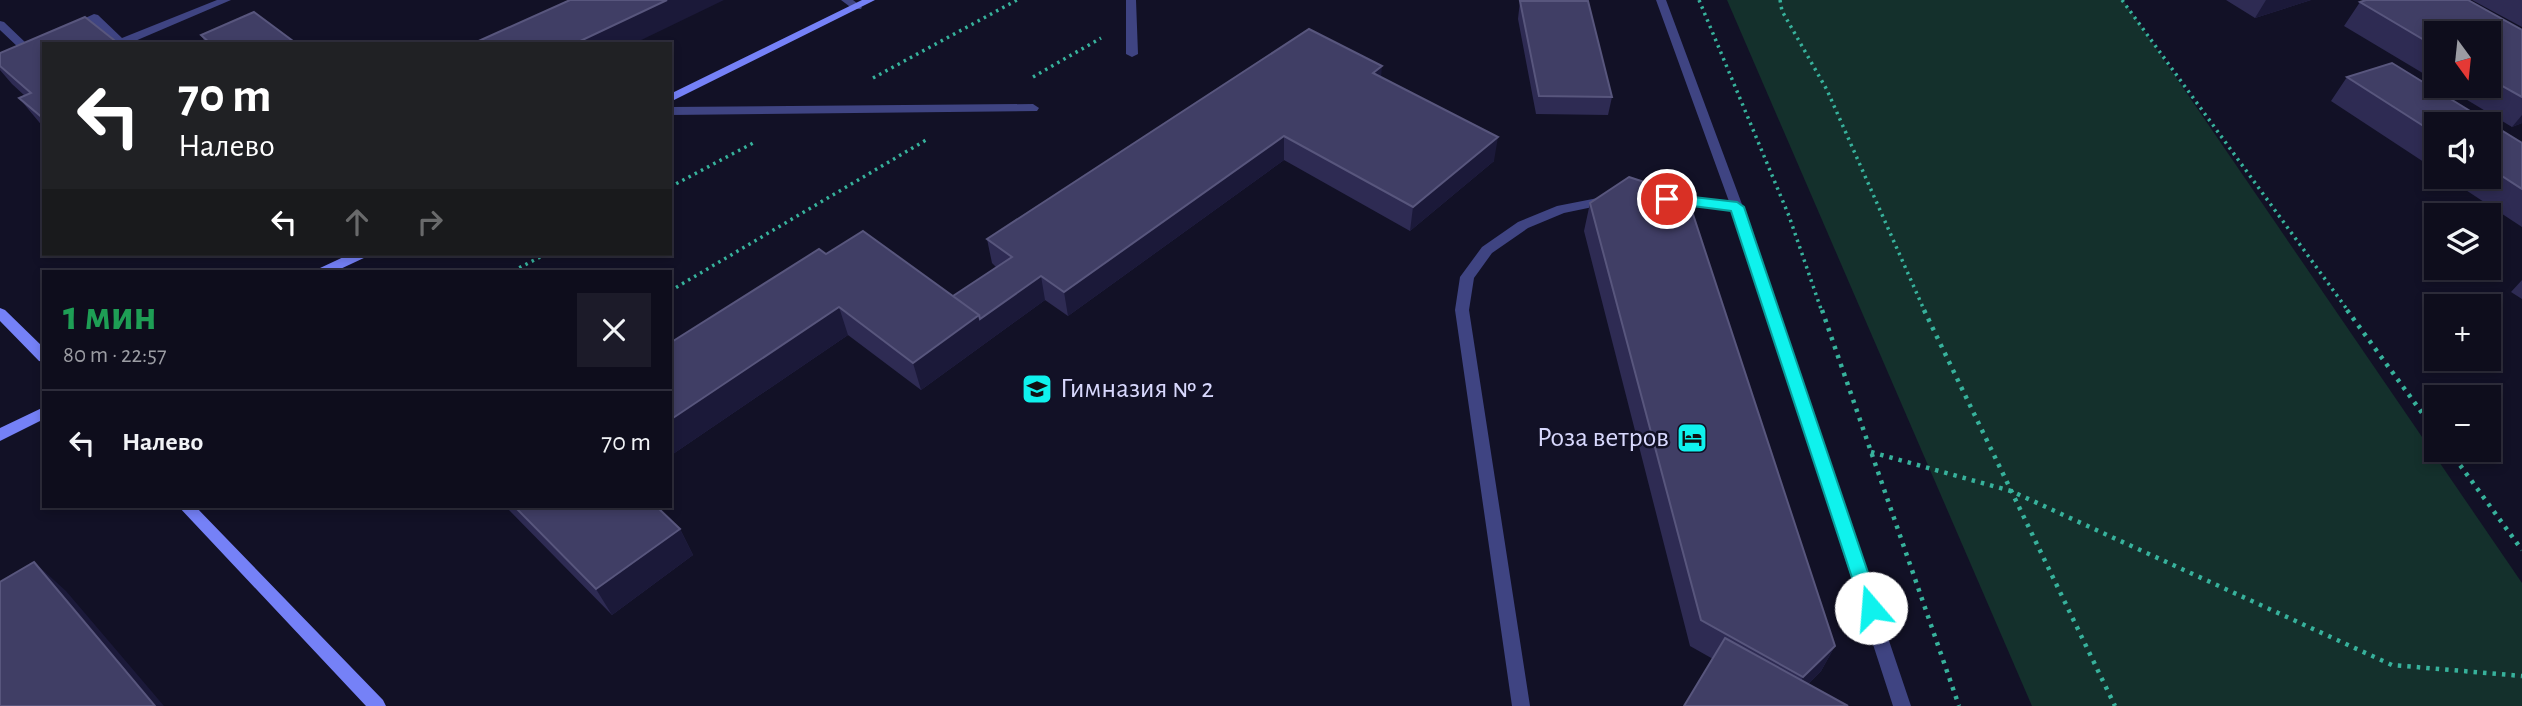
<!DOCTYPE html>
<html lang="ru">
<head>
<meta charset="utf-8">
<style>
	body { margin:0; font-family:"Alegreya Sans",sans-serif; background:#1c1b29; color:#f1f3f6; height:100vh; display:flex; flex-direction:column; font-size:26px; white-space:nowrap }
	* { box-sizing:border-box; margin:0 }
	p { font-size:23px; color:#9b9ca3 }
	.icon { flex:none; width:38px; height:38px; fill:none; stroke:currentColor; stroke-width:2; stroke-linecap:round; stroke-linejoin:round }
	.map { position:relative; flex:1; overflow:hidden }
	.panel { position:absolute; left:42px; top:270px; width:630px; height:238px; display:flex; flex-direction:column; background:#0e0d1c; border-radius:0px; box-shadow:0 4px 10px #0003,0 0 0 2px #2e2d3b }
	.panel>* { flex:none }
	.top-card { position:absolute; left:42px; top:42px; width:630px; height:214px; border-radius:0px; box-shadow:0 4px 10px #0003,0 0 0 2px #2e2d3b; background:#202124; color:#fff; overflow:hidden }
	.needle { width:46px; rotate:165deg }
	.fabs { position:absolute; left:2424px; top:21px; display:grid; gap:14px }
	.fabs a { display:grid; place-items:center; width:77px; height:77px; border-radius:0px; background:#0e0d1c; box-shadow:0 4px 10px #0003,0 0 0 2px #2e2d3b; font-size:35px }
	.pin { position:absolute; display:grid; place-items:center; width:60px; height:60px; color:#fff; margin:-30px; border:4px solid #fff; border-radius:50%; box-shadow:0 2px 7px #0007 }
	.me { position:absolute; width:77px; margin:-38px; rotate:342deg; stroke-linejoin:round; filter:drop-shadow(0 0 5px #0008) }
	.turn { display:flex; align-items:center; gap:24px; height:147px; padding:0 21px; font-size:32px }
	.turn .icon { width:91px; height:91px; stroke-width:2.5 }
	.turn b { display:block; font-size:49px; line-height:60px }
	.lanes { display:flex; align-items:center; height:66px; padding:0 21px; background:#0003; justify-content:center; gap:35px; direction:ltr }
	.lanes .off { opacity:.35 }
	.round { display:grid; place-items:center; flex:none; width:74px; height:74px; border-radius:0px; background:#1c1b29 }
	.headline { display:flex; align-items:center; justify-content:space-between; height:119px; padding:0 21px }
	h1 { font-size:42px; font-weight:700; line-height:52px; color:#1e9e55 }
	ul { padding:0; list-style:none }
	li { display:flex; align-items:center; gap:21px; height:105px; padding:0 21px; border-top:2px solid #2e2d3b }
	li div { flex:1 }
	li b { display:block; font-size:26px }
	li em { font-style:normal }
	.map>svg:first-child { display:block }
</style>
</head>
<body>
<div class="map">
<svg width="2522" height="706" viewBox="0 0 2522 706">
	<rect width="100%" height="100%" fill="#121126"/>
	<path fill="#14302c" d="M1727 0H2123L2522 583V706H2032Z"/>
	<g fill="none" stroke-linecap="round" stroke-linejoin="round">
		<path stroke="#37b29c" stroke-width="3.5" stroke-dasharray="2.5 4.5" stroke-linecap="butt" d="M1699 0 1789 216 1822 312
			M1780 0 1782 11 1827 90 1925 312
			M2122 0 2349 312
			M1033 77 1101 38
			M873 78 1017 0
			M670 187 755 142
			M513 271 546 254
			M670 291 926 140"/>
		<path stroke="#37b29c" stroke-width="4.5" stroke-dasharray="3.5 6" stroke-linecap="butt" d="M1822 310 1959 706
			M1924 310 2115 706
			M2347 310 2436 432
			M2449 450 2522 550
			M1871 452 2011 491 2392 665 2522 676"/>
		<path fill="#3f4482" fill-rule="evenodd" d="M217 0H231L128 44H114L92 22 73 29 68 26 94 14 98 15 122 38Z
			M841 0H853L862 7 861 9H853Z
			M1126 0H1136L1138 54 1132 57 1126 54Z
			M0 21 4 22 27 44V48H19L0 30Z
			M1033 104 1039 108 1037 111 670 115V107Z
			M1671 195 1737 203 1743 207 1737 211 1667 202 1665 199Z
			M1608 196 1614 200 1612 203 1564 213 1528 228 1492 253 1474 278 1469 310 1530 706H1512L1455 310 1460 277 1482 247 1518 222 1557 206Z"/>
		<path fill="#3f4482" fill-rule="evenodd" d="M1656 0H1666L1743 207 1911 706H1893L1731 207Z"/>
		<path fill="#7581f7" fill-rule="evenodd" d="M862 0H875L670 102V94Z
			M350 254H368L366 257 336 271H318L320 268Z
			M0 308 5 310 44 348V362L39 361 0 321Z
			M44 407V419L0 441V428Z
			M178 506H195L383 700 386 706H366Z"/>
	</g>
	<path fill="#2e2b53" d="M2226 0H2311L2255 18Z
		M2472 0H2522V27Z
		M1520 1 1612 97 1608 115 1536 114 1518 19Z
		M2360 2 2522 30V123L2512 127 2444 86H2488V33H2436V81L2344 26Z
		M201 35 297 44H206Z
		M44 44V128L19 98 25 96 12 84 0 70V53Z
		M2392 63 2522 143V227L2446 177H2488V124H2436V170L2331 101 2347 77Z
		M1381 77 1494 161 1410 231 1284 160 1068 316 1045 300 921 390 848 335 670 456 826 254 953 296 996 267 992 263 987 239Z
		M1590 203 1835 646 1821 671 1808 684 1713 659 1690 646 1584 231Z
		M2522 280V299L2511 292Z
		M505 506H656L680 529 693 555 612 615Z"/>
	<path fill="#1b1939" d="M667 0H724L633 44H574Z
		M2266 0H2311L2255 18Z
		M1382 66 1380 90 1373 73Z
		M2522 115V123L2512 127Z
		M1284 136V160L1068 316 1064 292Z
		M1498 137 1494 161 1410 231 1413 207Z
		M1041 276 1045 300 921 390 913 363 979 315Z
		M839 307 848 335 670 456V420Z
		M680 529 693 555 612 615 596 589Z
		M34 562 66 591 164 706H155Z
		M1835 646 1821 671 1790 702 1803 677Z"/>
	<path fill="#403e65" stroke="#58567d" stroke-width="2" d="M570 0H667L574 44H472Z
		M2366 0H2468L2522 30V97L2488 78V33H2436V47L2360 2Z
		M1520 1H1588L1612 97 1539 96Z
		M254 12 297 44H211L201 35Z
		M85 17 119 44H44V119L19 98 31 93 0 66V53Z
		M1309 29 1382 66 1373 73 1498 137 1413 207 1284 136 1064 292 1041 276 980 319 979 315 953 296 1012 257 987 239Z
		M2392 63 2522 143V189L2488 167V124H2436V134L2347 77Z
		M1629 177 1687 196 1835 646 1803 677 1701 620 1590 203Z
		M863 231 979 315 913 363 839 307 670 420V343L819 249 826 254Z
		M514 506H656L680 529 596 589Z
		M34 562 155 706H0V582Z
		M1725 638 1848 706H1684Z"/>
	<path fill="#0ff2ed" stroke="#0a9d9a" stroke-width="2" d="M1667 194 1737 202 1744 207 1880 608 1878 614 1871 616 1865 614 1862 608 1731 211 1662 202V196Z"/>
	<defs>
		<g id="school-square" transform="scale(1.575)"><rect x="-9" y="-9" width="18" height="18" rx="4" fill="#0ff2ed" stroke="#121126"/><path d="M0-5L7-2L0 1L-7-2ZM-4 1L0 2.5L4 1V4Q0 6-4 4Z" fill="#111"/></g>
		<g id="hotel-square" transform="scale(1.575)"><rect x="-9" y="-9" width="18" height="18" rx="4" fill="#0ff2ed" stroke="#121126"/><path d="M-6-4.5h1.5V1H6V5H4.5V3h-9V5H-6ZM-4 0a1.8 1.8 0 1 1 3.6 0ZM.5 0V-2.5h3Q6-2.5 6 0Z" fill="#111"/></g>
	</defs>
	<g fill-rule="evenodd">
		<use href="#school-square" x="1037" y="389"/>
		<use href="#hotel-square" x="1692" y="438"/>
	</g>
	<g text-anchor="middle" dominant-baseline="central" stroke-width="5" stroke-linejoin="round" paint-order="stroke">
		<g font-size="28" fill="#d8d8fd" stroke="#121126" text-anchor="start">
			<text x="1060" y="389">Гимназия № 2</text>
			<text x="1669" y="438" text-anchor="end">Роза ветров</text>
		</g>
	</g>
</svg>
<div class="fabs">
<a><svg class="needle" viewBox="-14 -14 28 28"><path d="M0-13l5 13h-10z" fill="#e53935"/><path d="M0 13l5-13h-10z" fill="#9b9ca3"/></svg></a>
<a><svg class="icon" aria-label="sound" viewBox="0 0 24 24"><path d="M4 9h4l5-4v14l-5-4H4zM17 9q2 3 0 6"/></svg></a>
<a><svg class="icon" aria-label="layers" viewBox="0 0 24 24"><path d="M12 4l9 5-9 5-9-5zM3 14l9 5 9-5"/></svg></a>
<a>+</a>
<a>−</a>
</div>
<div class="pin" style="left:1667px;top:199px;background:#d93025"><svg class="icon" aria-label="arrive" viewBox="0 0 24 24"><path d="M6 21V4h12l-3 4 3 4H6"/></svg></div>
<svg class="me" style="left:1871px;top:608px" viewBox="-20 -20 40 40"><circle r="19" fill="#fff"/><path d="M0-13L10 11 0 6-10 11z" fill="#0ff2ed"/></svg>
<div class="top-card">
<div class="turn"><svg class="icon" aria-label="left" viewBox="0 0 24 24"><path d="M17 20v-9H6M10 6l-5 5 5 5"/></svg><div><b>70 m</b>Налево</div></div>
<div class="lanes"><svg class="icon" aria-label="left" viewBox="0 0 24 24"><path d="M17 20v-9H6M10 6l-5 5 5 5"/></svg><svg class="icon off" aria-label="ahead" viewBox="0 0 24 24"><path d="M12 20V5M6 11l6-6 6 6"/></svg><svg class="icon off" aria-label="right" viewBox="0 0 24 24"><path d="M7 20v-9h11M14 6l5 5-5 5"/></svg></div>
</div>
<section class="panel">
<div class="headline"><div><h1>1 мин</h1><p>80 m · 22:57</p></div><a class="round"><svg class="icon" aria-label="close" viewBox="0 0 24 24"><path d="M6 6l12 12M18 6L6 18"/></svg></a></div>
<ul>
<li><svg class="icon" aria-label="left" viewBox="0 0 24 24"><path d="M17 20v-9H6M10 6l-5 5 5 5"/></svg><div><b>Налево</b></div><em>70 m</em></li>
</ul>
</section>
</div>
</body>
</html>
